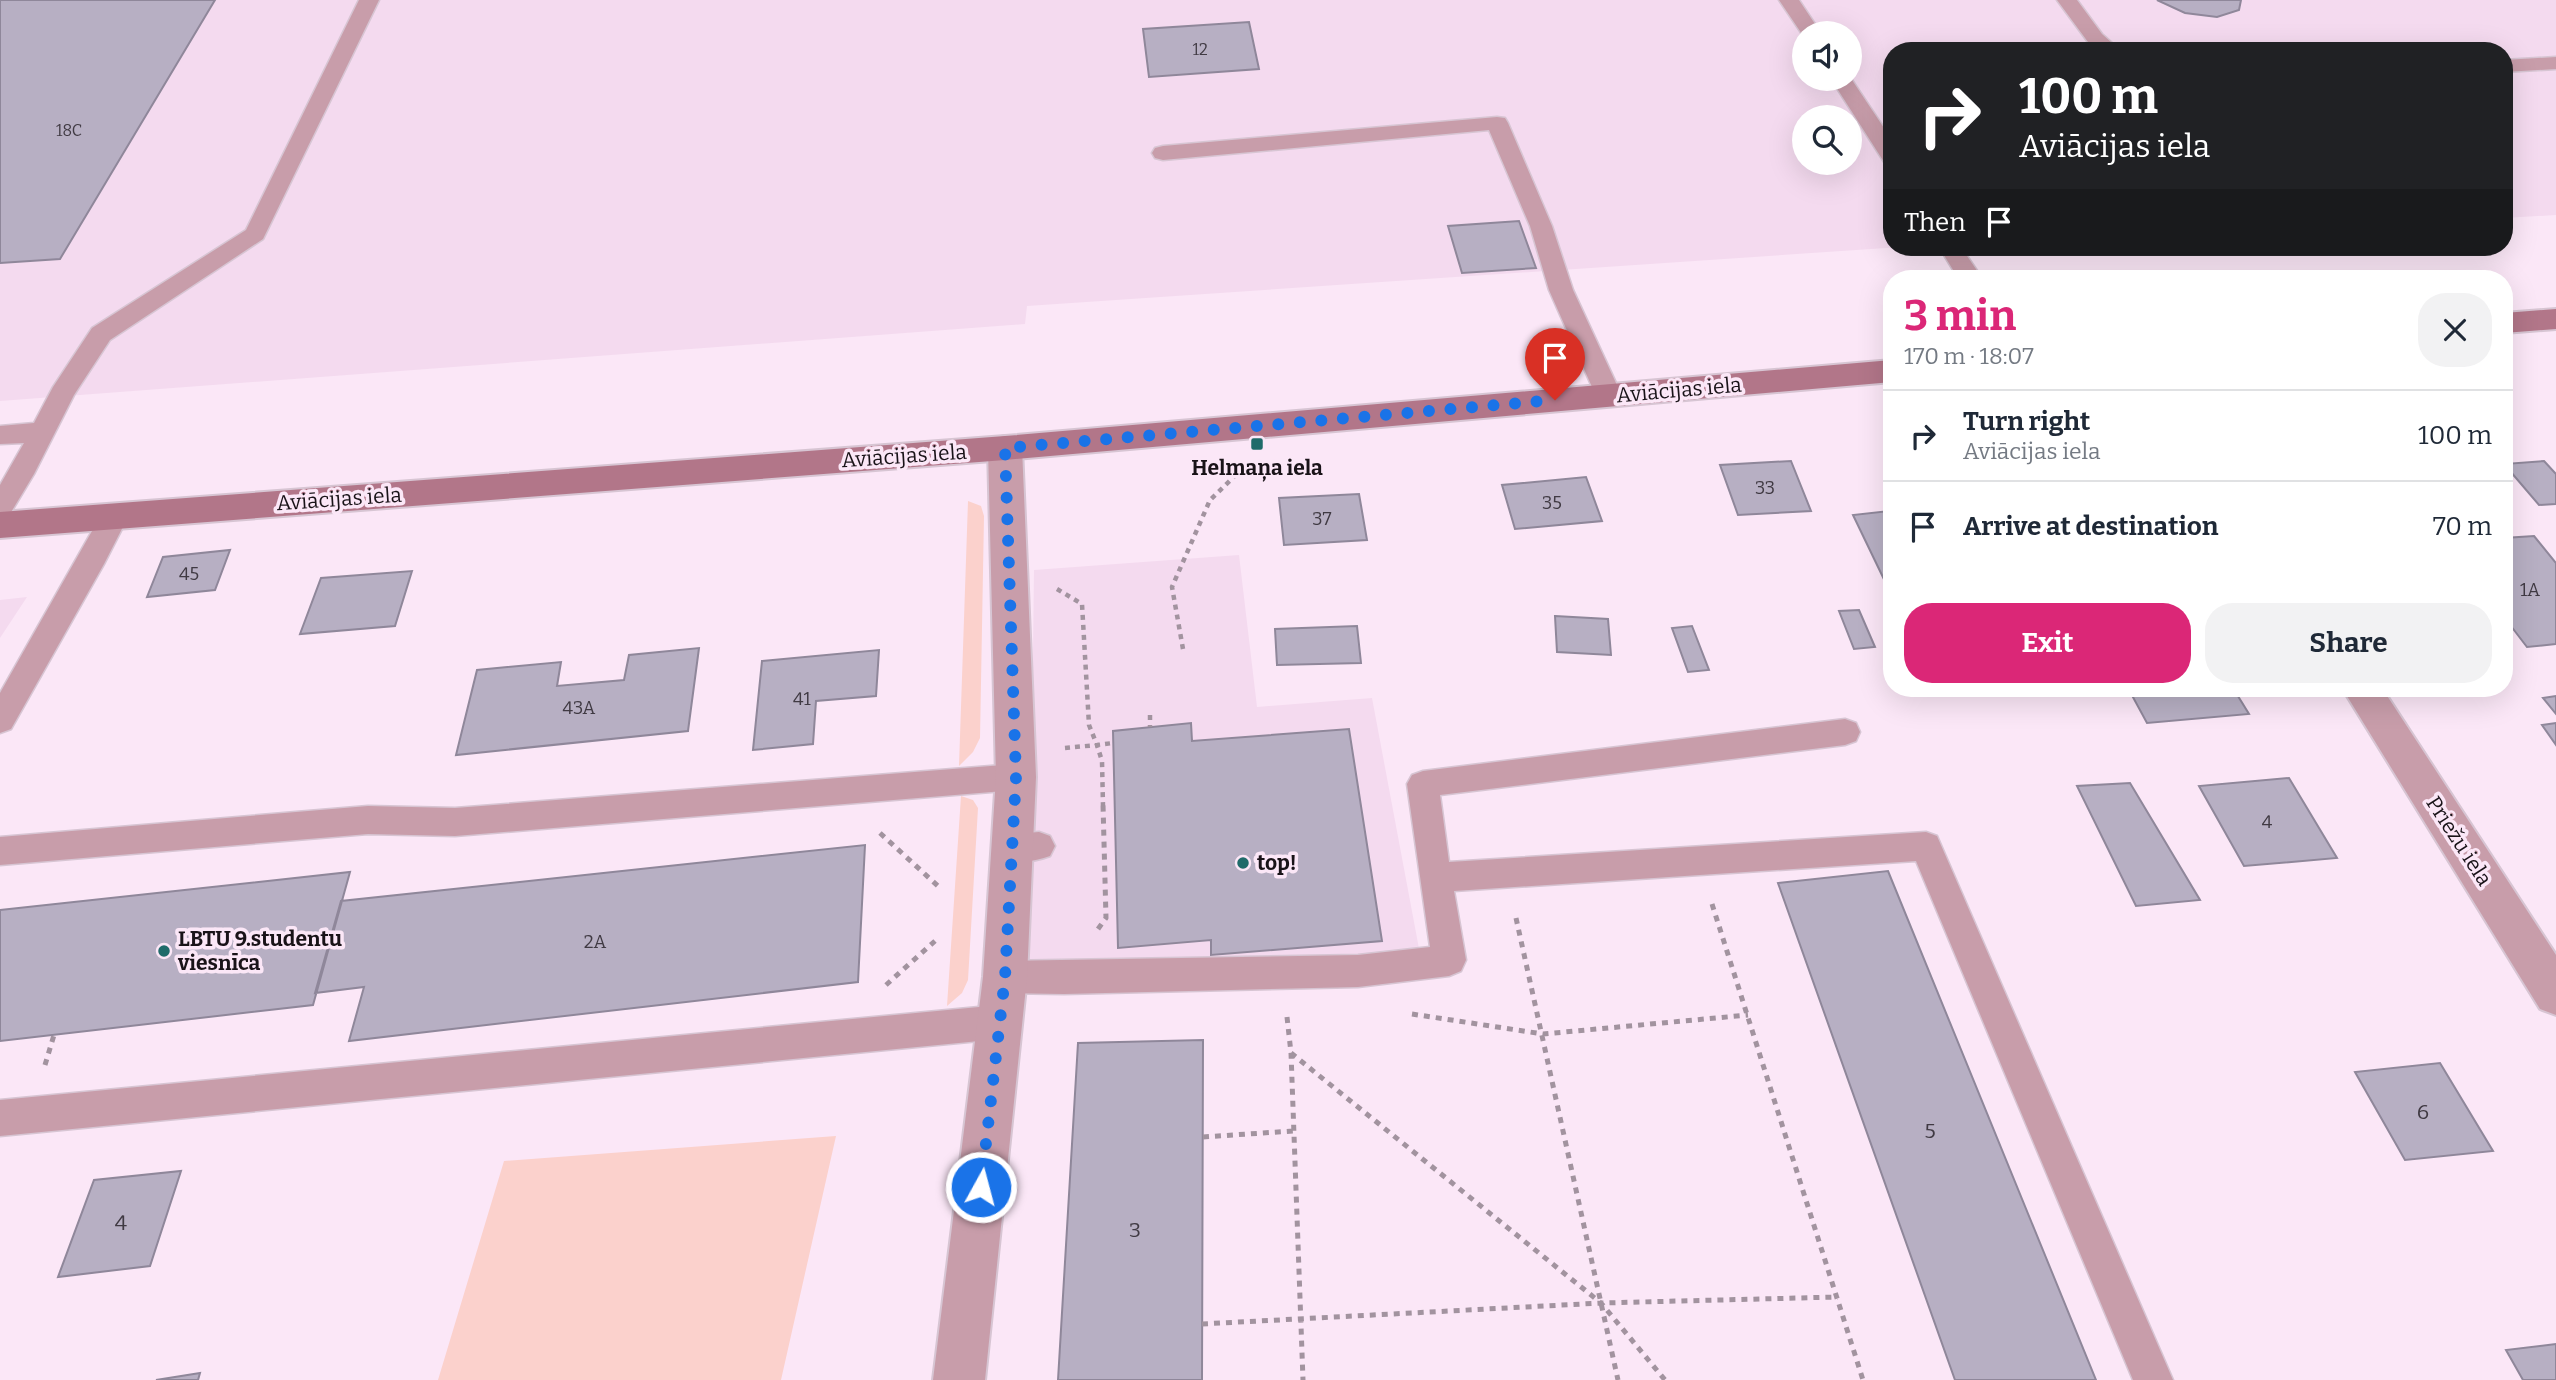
<!DOCTYPE html>
<html lang="en">
<head>
<meta charset="utf-8">
<style>
	body { margin:0; font-family:Bitter,serif; background:#f2f2f3; color:#1f2937; height:100vh; display:flex; flex-direction:column; font-size:26px; white-space:nowrap }
	* { box-sizing:border-box; margin:0 }
	p { font-size:23px; color:#747a83 }
	.icon { flex:none; width:38px; height:38px; fill:none; stroke:currentColor; stroke-width:2; stroke-linecap:round; stroke-linejoin:round }
	.map { position:relative; flex:1; overflow:hidden }
	.side { position:absolute; left:1883px; top:270px; width:630px; height:427px; display:flex; flex-direction:column; background:#fff; border-radius:28px; box-shadow:0 7px 28px #0002 }
	.side>* { flex:none }
	.hud { position:absolute; left:1883px; top:42px; width:630px; height:214px; border-radius:28px; box-shadow:0 7px 28px #0002; background:#202124; color:#fff; overflow:hidden }
	.fabs { position:absolute; left:1792px; top:21px; display:grid; gap:14px }
	.fabs a { display:grid; place-items:center; width:70px; height:70px; border-radius:50%; background:#fff; box-shadow:0 7px 28px #0002; font-size:35px }
	.pin { position:absolute; display:grid; place-items:center; width:60px; height:60px; color:#fff; margin:-72px -30px; border-radius:50% 50% 50% 0; rotate:-45deg; box-shadow:0 0 7px #0007 }
	.pin .icon { rotate:45deg }
	.me { position:absolute; width:77px; margin:-38px; rotate:7deg; stroke-linejoin:round; filter:drop-shadow(0 0 5px #0008) }
	.turn { display:flex; align-items:center; gap:24px; height:147px; padding:0 21px; font-size:32px }
	.turn .icon { width:91px; height:91px; stroke-width:2.5 }
	.turn b { display:block; font-size:49px; line-height:60px }
	.then { display:flex; align-items:center; height:66px; padding:0 21px; background:#0003; gap:14px; font-size:26px }
	.round { display:grid; place-items:center; flex:none; width:74px; height:74px; border-radius:28px; background:#f2f2f3 }
	.head { display:flex; align-items:center; justify-content:space-between; height:119px; padding:0 21px }
	h1 { font-size:42px; font-weight:700; line-height:52px; color:#db2777 }
	.cta { display:flex; gap:14px; margin-top:auto; padding:14px 21px }
	.cta a { flex:1; height:80px; border-radius:28px; background:#db2777; color:#fff; font-size:28px; font-weight:700; line-height:80px; text-align:center }
	.cta a+a { background:#f2f2f3; color:#1f2937 }
	ul { padding:0; list-style:none }
	li { display:flex; align-items:center; gap:21px; height:91px; padding:0 21px; border-top:2px solid #e0e1e3 }
	li div { flex:1 }
	li b { display:block; font-size:26px }
	li em { font-style:normal }
	.map>svg:first-child { display:block }
</style>
</head>
<body>
<div class="map">
<svg width="2556" height="1380" viewBox="0 0 2556 1380">
	<rect width="100%" height="100%" fill="#fbe7f7"/>
	<path fill="#f4daef" fill-rule="evenodd" d="M0 0H2556V215L2504 218V51H1892V247H1901L1027 306 1025 324 0 401ZM1804 33H1850V79H1804ZM1804 117H1850V163H1804Z
		M1239 555 1257 707 1372 698 1420 954 1029 980 1034 570Z
		M27 597 0 638V600Z"/>
	<path fill="#fbd1cc" d="M968 501 981 506 984 516 980 738 973 752 959 766Z
		M961 796 973 800 978 808 968 980 962 993 947 1006Z
		M836 1136 781 1380H438L504 1161Z"/>
	<path fill="#b7afc3" stroke="#8f879a" stroke-width="2" d="M0 0H215L60 259 0 263Z
		M2241 0 2239 10 2217 17 2185 13 2157 0Z
		M1249 22 1259 69 1149 77 1143 29Z
		M1519 221 1536 268 1462 273 1448 226Z
		M1791 461 1811 511 1738 515 1720 465Z
		M2544 461 2556 474V504L2539 505 2504 464Z
		M1586 477 1602 521 1515 529 1502 485Z
		M1359 494 1367 540 1284 545 1279 498Z
		M1889 511 1892 516V596L1853 515Z
		M2534 536 2556 563V644L2527 647 2504 617V538Z
		M230 550 215 590 147 597 163 557Z
		M412 571 395 626 300 634 321 578Z
		M1859 610 1875 647 1854 649 1839 611Z
		M1555 616 1608 619 1611 655 1557 652Z
		M1357 626 1361 663 1277 665 1275 629Z
		M1692 626 1709 670 1688 672 1672 628Z
		M699 648 688 731 456 755 477 670 561 662 557 686 624 680 629 655Z
		M879 650 876 696 816 701 813 744 753 750 762 661Z
		M2128 688H2233L2249 714 2147 723Z
		M2556 696V714L2543 698Z
		M1191 723 1192 741 1349 729 1382 941 1211 955V940L1118 948 1113 731Z
		M2556 723V745L2542 725Z
		M2289 778 2337 858 2244 866 2199 786Z
		M2130 783 2200 900 2136 906 2077 786Z
		M865 845 858 982 349 1041 364 987 315 993 341 901Z
		M1888 871 2096 1380H1955L1778 883Z
		M350 872 313 1005 0 1041V910Z
		M1203 1040 1202 1380H1058L1078 1043Z
		M2440 1063 2493 1151 2405 1160 2355 1072Z
		M181 1171 150 1266 58 1277 94 1180Z
		M2556 1344V1380H2523L2506 1350Z
		M200 1373 198 1380H156Z"/>
	<g fill="none" stroke-linecap="round" stroke-linejoin="round">
		<g stroke="#d7c5d3" stroke-width="3">
			<path id="lane" d="M359 0H379L263 239 110 340 74 395 34 474 10 514 0 517V485L24 443 0 444V426L34 423 53 387 92 328 246 230Z
				M1779 0H1799L1821 33H1804V37Z
				M2057 0H2077L2102 34 2121 51H2098L2088 42Z
				M2556 57V69L2504 72V60Z
				M1850 77 1892 140V163L1884 162 1831 79Z
				M1497 117 1505 118 1508 123 1552 226 1573 290 1622 396 1618 402 1609 405 1600 402 1596 396 1549 290 1530 226 1489 130 1163 160 1155 158 1152 153 1155 148 1163 146Z
				M1939 247H1961L1982 278H1958Z
				M114 507 124 510 128 517 104 564 11 729 0 733V693L104 510Z
				M1845 719 1856 723 1860 732 1856 741 1845 745 1440 795 1449 862 1926 832 1937 836 2173 1380H2133L1916 861 1454 891 1466 960 1461 971 1449 976 1358 987 1064 994 1005 993 993 988 988 977 993 966 1005 961 1358 955 1430 947 1407 784 1412 775 1423 771Z
				M1016 764 1027 768 1032 777 1027 786 1016 790 455 836 368 834 0 865V837L368 806 455 808Z
				M1039 832 1050 836 1055 846 1050 856C1034 862 1017 864 1001 858L996 848 1001 838 1012 834Z
				M1000 1005 1012 1010 1017 1022 1012 1034 1000 1039 0 1136V1100Z"/>
		</g>
		<g stroke="#d7c5d3" stroke-width="4">
			<path id="street" d="M1005 436 1017 439 1022 448 1036 777 1027 977 985 1380H933L983 977 996 777 988 448 993 439Z
				M2342 688H2382L2556 955V1015L2540 1009Z"/>
		</g>
		<g stroke="#d7c5d3" stroke-width="4">
			<path id="secondary" d="M2556 309V329L2504 333V313Z
				M1892 360V382L1005 460 0 538V512L1005 436Z"/>
		</g>
		<path stroke="#a2939f" stroke-width="4.5" stroke-dasharray="5 5" stroke-linecap="butt" d="M1057 589 1082 604 1089 725 1097 745 1113 743
			M1183 649 1172 587 1210 500 1240 471
			M1150 715V727
			M1065 748 1097 745 1102 761 1103 806"/>
		<path stroke="#a2939f" stroke-width="5" stroke-dasharray="6 6" stroke-linecap="butt" d="M880 833 939 887
			M1712 904 1863 1380
			M1516 918 1618 1380
			M1098 929 1106 918 1103 804
			M886 985 935 941
			M1412 1014 1543 1034 1748 1015
			M1287 1017 1291 1053 1303 1380
			M1291 1053 1601 1303 1665 1380
			M45 1065 54 1035
			M1203 1137 1293 1131
			M1202 1324 1601 1303 1838 1297"/>
		<use href="#lane" fill="#c89daa" fill-rule="evenodd"/>
		<use href="#street" fill="#c89daa" fill-rule="evenodd"/>
		<use href="#secondary" fill="#b27689" fill-rule="evenodd"/>
	</g>
	<g fill="none" stroke-linecap="round" stroke-linejoin="round">
		<path stroke="#1a73e8" stroke-width="12" stroke-dasharray="0 21.6" d="M981 1187 1005 977 1016 777 1005 448 1555 400"/>
	</g>
	<g fill="#1f6b6a" stroke="#fbe7f7" stroke-width="2.5">
		<rect x="1250" y="437" width="14" height="14" rx="3.5"/>
		<circle cx="1243" cy="863" r="7"/>
		<circle cx="164" cy="951" r="7"/>
	</g>
	<g text-anchor="middle" dominant-baseline="central" stroke-width="7" stroke-linejoin="round" paint-order="stroke">
		<g font-size="16" fill="#403a43">
			<text x="1200" y="49">12</text>
			<text x="69" y="130">18C</text>
		</g>
		<g font-size="18" fill="#403a43">
			<text x="1765" y="488">33</text>
			<text x="1552" y="503">35</text>
			<text x="1322" y="519">37</text>
			<text x="189" y="574">45</text>
			<text x="2530" y="590">1A</text>
			<text x="802" y="699">41</text>
			<text x="579" y="708">43A</text>
			<text x="2267" y="822">4</text>
			<text x="595" y="942">2A</text>
		</g>
		<g font-size="21" fill="#191318" stroke="#fbe7f7">
			<text transform="translate(1679 390) rotate(-5)">Aviācijas iela</text>
			<text transform="translate(904 456) rotate(-4)">Aviācijas iela</text>
			<text transform="translate(339 499) rotate(-4)">Aviācijas iela</text>
			<text transform="translate(2459 841) rotate(57)">Priežu iela</text>
		</g>
		<g font-size="21" font-weight="bold" fill="#191318" stroke="#fbe7f7" text-anchor="start">
			<text x="1257" y="468" text-anchor="middle">Helmaņa iela</text>
			<text x="1257" y="863">top!</text>
			<text x="178" y="939">LBTU 9.studentu<tspan x="178" dy="24">viesnīca</tspan></text>
		</g>
		<g font-size="21" fill="#403a43">
			<text x="2423" y="1112">6</text>
			<text x="1930" y="1131">5</text>
			<text x="121" y="1223">4</text>
			<text x="1135" y="1230">3</text>
		</g>
	</g>
</svg>
<div class="fabs">
<a><svg class="icon" aria-label="sound" viewBox="0 0 24 24"><path d="M4 9h4l5-4v14l-5-4H4zM17 9q2 3 0 6"/></svg></a>
<a><svg class="icon" aria-label="search" viewBox="0 0 24 24"><circle cx="10" cy="10" r="6"/><path d="M15 15l6 6"/></svg></a>
</div>
<div class="pin" style="left:1555px;top:400px;background:#d93025"><svg class="icon" aria-label="arrive" viewBox="0 0 24 24"><path d="M6 21V4h12l-3 4 3 4H6"/></svg></div>
<svg class="me" style="left:981px;top:1187px" viewBox="-20 -20 40 40"><circle r="17" fill="#1a73e8" stroke="#fff" stroke-width="3"/><path d="M0-11L8 9 0 5-8 9z" fill="#fff"/></svg>
<div class="hud">
<div class="turn"><svg class="icon" aria-label="right" viewBox="0 0 24 24"><path d="M7 20v-9h11M14 6l5 5-5 5"/></svg><div><b>100 m</b>Aviācijas iela</div></div>
<div class="then">Then<svg class="icon" aria-label="arrive" viewBox="0 0 24 24"><path d="M6 21V4h12l-3 4 3 4H6"/></svg></div>
</div>
<section class="side">
<div class="head"><div><h1>3 min</h1><p>170 m · 18:07</p></div><a class="round"><svg class="icon" aria-label="close" viewBox="0 0 24 24"><path d="M6 6l12 12M18 6L6 18"/></svg></a></div>
<ul>
<li><svg class="icon" aria-label="right" viewBox="0 0 24 24"><path d="M7 20v-9h11M14 6l5 5-5 5"/></svg><div><b>Turn right</b><p>Aviācijas iela</p></div><em>100 m</em></li>
<li><svg class="icon" aria-label="arrive" viewBox="0 0 24 24"><path d="M6 21V4h12l-3 4 3 4H6"/></svg><div><b>Arrive at destination</b></div><em>70 m</em></li>
</ul>
<div class="cta"><a>Exit</a><a>Share</a></div>
</section>
</div>
</body>
</html>
